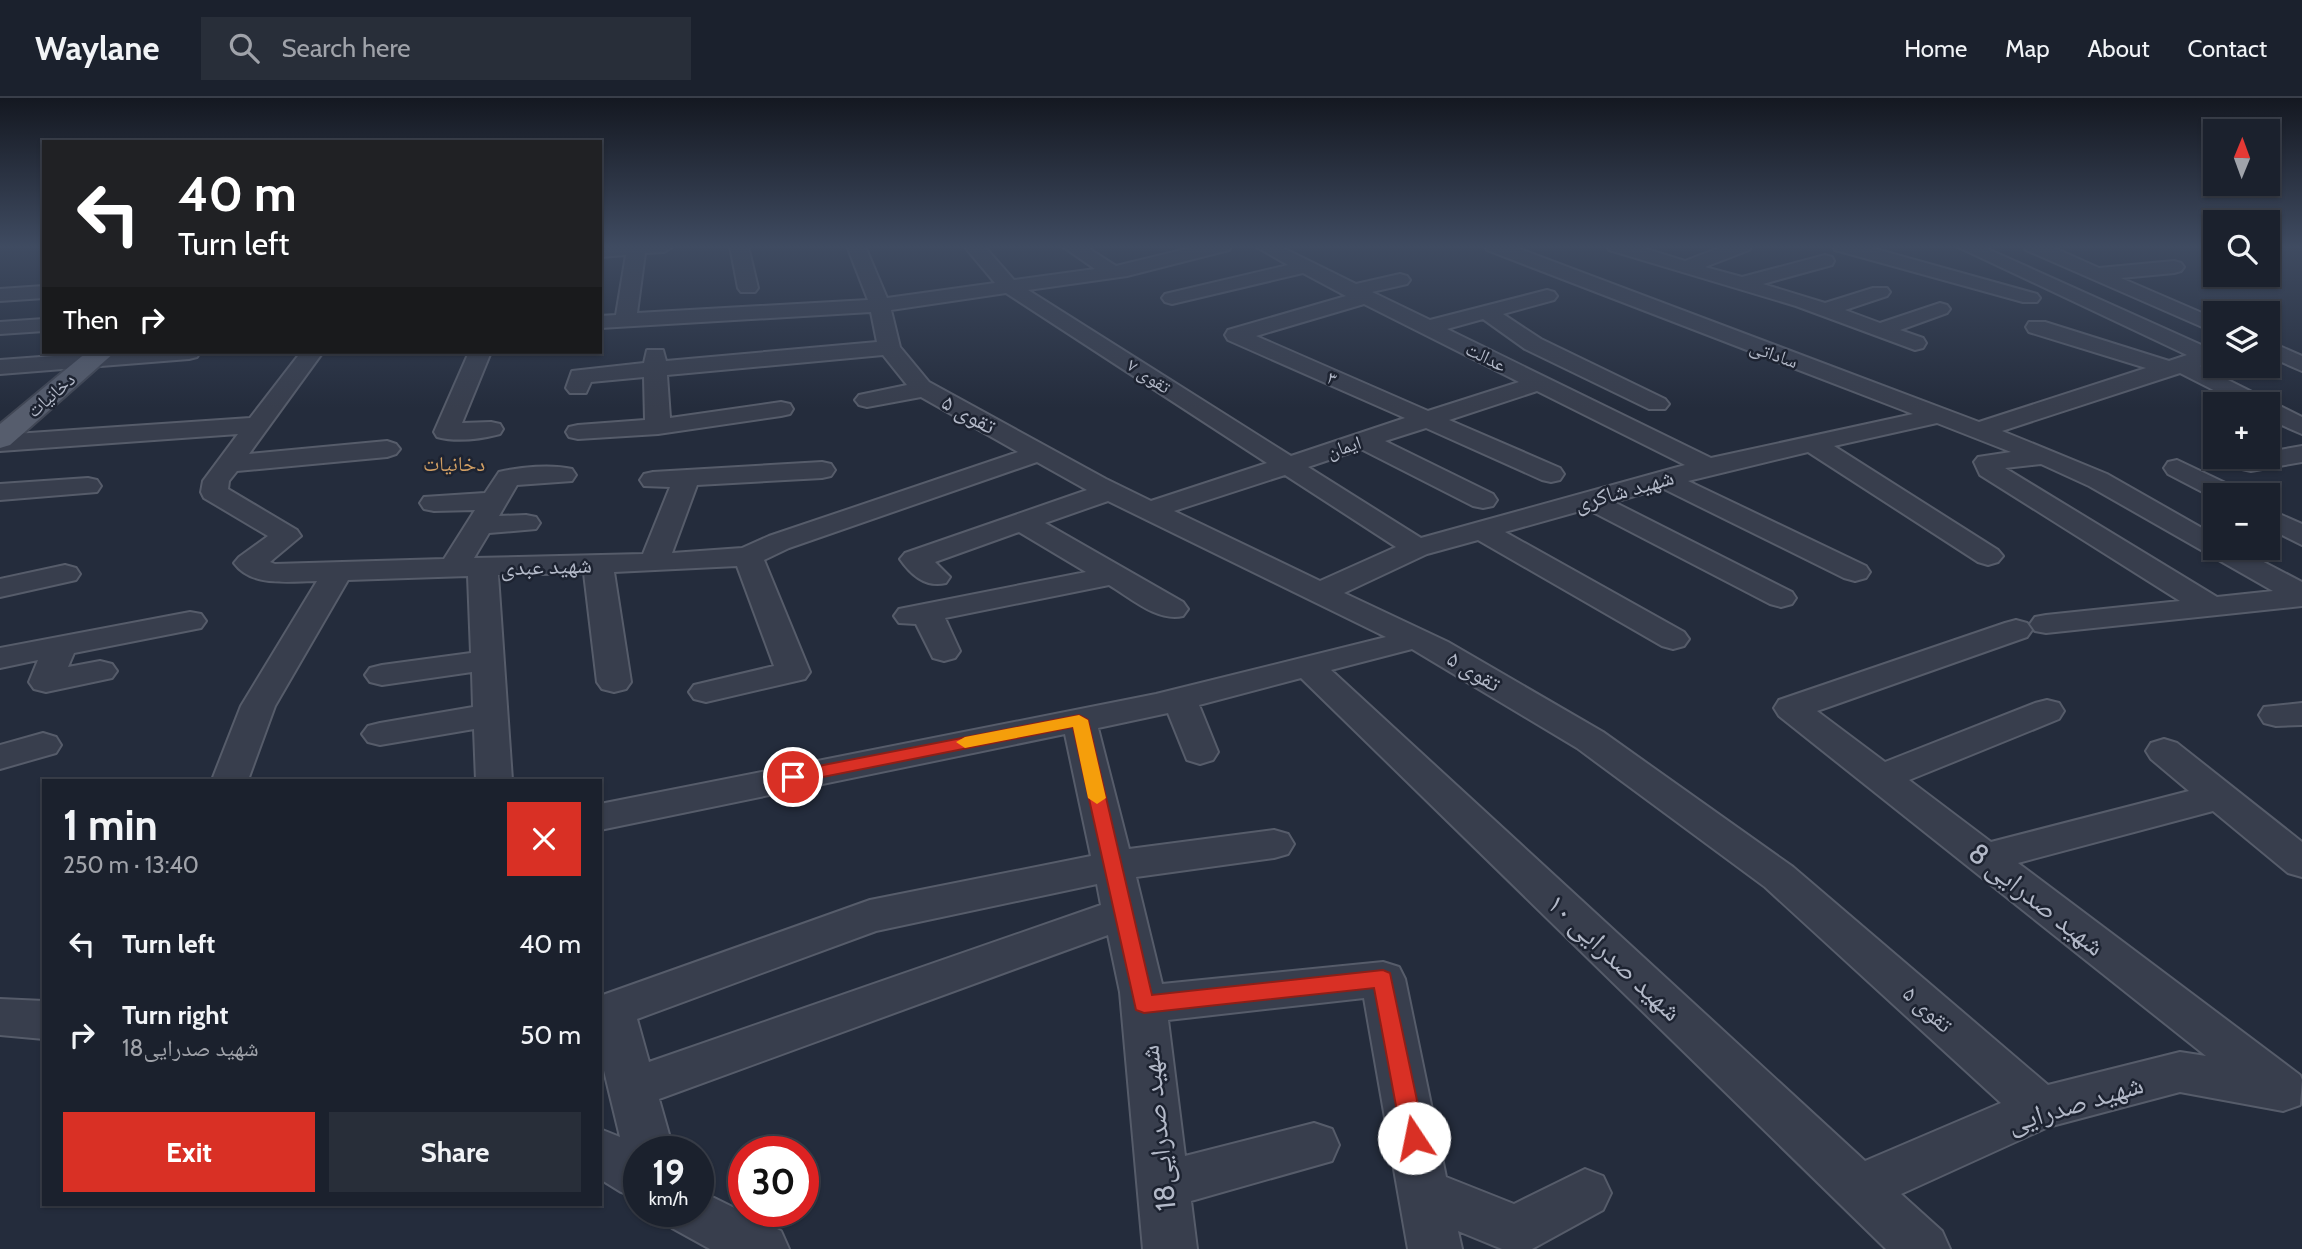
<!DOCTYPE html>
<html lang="en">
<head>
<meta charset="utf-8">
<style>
	body { margin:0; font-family:Cabin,"Noto Naskh Arabic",sans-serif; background:#282e39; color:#f1f3f6; height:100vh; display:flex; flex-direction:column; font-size:26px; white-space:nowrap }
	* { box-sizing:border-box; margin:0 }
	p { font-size:23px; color:#a0a3aa }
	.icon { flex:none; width:38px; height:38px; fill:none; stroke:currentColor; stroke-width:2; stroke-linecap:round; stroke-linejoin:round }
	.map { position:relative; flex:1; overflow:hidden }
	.panel { position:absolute; left:42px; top:681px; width:560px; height:427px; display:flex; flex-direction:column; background:#1b212d; border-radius:0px; box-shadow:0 2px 5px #0004,0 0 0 2px #393e49 }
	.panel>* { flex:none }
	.top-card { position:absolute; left:42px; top:42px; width:560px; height:214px; border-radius:0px; box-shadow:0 2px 5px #0004,0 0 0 2px #393e49; background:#202124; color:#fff; overflow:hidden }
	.needle { width:46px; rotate:1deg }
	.controls { position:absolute; left:2203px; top:21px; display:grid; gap:14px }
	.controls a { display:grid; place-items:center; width:77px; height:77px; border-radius:0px; background:#1b212d; box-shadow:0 2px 5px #0004,0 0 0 2px #393e49; font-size:35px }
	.speed { position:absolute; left:623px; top:1038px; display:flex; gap:14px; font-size:35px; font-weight:700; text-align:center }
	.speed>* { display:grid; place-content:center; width:91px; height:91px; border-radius:50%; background:#1b212d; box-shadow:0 2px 5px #0004,0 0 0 2px #393e49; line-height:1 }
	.speed small { font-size:18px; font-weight:400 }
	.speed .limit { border:10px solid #d22; background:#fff; color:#111 }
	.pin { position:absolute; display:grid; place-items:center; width:60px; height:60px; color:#fff; margin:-30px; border:4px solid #fff; border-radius:50%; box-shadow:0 2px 7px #0007 }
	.me { position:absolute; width:77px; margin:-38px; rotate:349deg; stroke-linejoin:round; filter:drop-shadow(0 0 5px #0008) }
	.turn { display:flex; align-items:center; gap:24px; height:147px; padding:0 21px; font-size:32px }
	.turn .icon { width:91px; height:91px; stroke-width:2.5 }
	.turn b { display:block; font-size:49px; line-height:60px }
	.then { display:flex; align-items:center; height:66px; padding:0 21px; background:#0003; gap:14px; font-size:26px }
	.round { display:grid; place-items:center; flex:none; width:74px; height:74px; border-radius:0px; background:#282e39 }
	.head { display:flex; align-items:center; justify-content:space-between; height:119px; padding:0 21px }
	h1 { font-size:42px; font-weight:800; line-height:52px }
	.button { display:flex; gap:14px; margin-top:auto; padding:14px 21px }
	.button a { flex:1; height:80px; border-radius:0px; background:#d93025; color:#fff; font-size:28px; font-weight:800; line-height:80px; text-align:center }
	.button a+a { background:#282e39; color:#f1f3f6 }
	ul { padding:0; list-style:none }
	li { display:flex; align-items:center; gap:21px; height:91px; padding:0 21px }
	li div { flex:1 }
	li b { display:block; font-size:26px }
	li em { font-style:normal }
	header { display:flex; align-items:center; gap:42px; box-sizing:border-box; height:98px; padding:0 35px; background:#1b212d; border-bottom:2px solid #393e49 }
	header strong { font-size:33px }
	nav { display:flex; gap:38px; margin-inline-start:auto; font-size:24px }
	.search { width:490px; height:63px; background:#282e39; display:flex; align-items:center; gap:18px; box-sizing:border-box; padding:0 24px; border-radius:0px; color:#a0a3aa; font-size:26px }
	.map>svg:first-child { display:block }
</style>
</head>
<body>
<header>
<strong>Waylane</strong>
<div class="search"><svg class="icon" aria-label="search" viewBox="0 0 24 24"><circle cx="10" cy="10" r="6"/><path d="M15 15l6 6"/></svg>Search here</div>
<nav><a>Home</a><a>Map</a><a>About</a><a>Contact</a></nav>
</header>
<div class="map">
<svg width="2302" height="1151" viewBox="0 0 2302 1151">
	<rect width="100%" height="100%" fill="#242c3c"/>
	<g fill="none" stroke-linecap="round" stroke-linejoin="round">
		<g stroke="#565c6a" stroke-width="4">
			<path id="minor" d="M600 148H673L664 154 645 155 637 215 868 202 847 148H865L887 200 995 185 964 148H984L1014 182 1095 171 1062 148H1085L1116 168 1198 148H1231L1229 152 1127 178 1028 192 1291 358 1405 320 1228 242 1225 237 1228 232 1346 198 1303 175 1172 206 1165 204 1162 200 1165 196 1288 167 1255 148H1279L1356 186 1400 176 1407 178 1410 182 1407 186 1372 194 1430 222 1547 192 1554 194 1557 198 1554 202 1503 216 1541 241 1665 301 1669 306 1665 311H1649L1525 251 1483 221 1447 231 1711 360 1913 316 1487 152 1485 148H1512L1979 324 2146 270 2029 234 2026 229 2029 224H2045L2169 263 2187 257 1956 148H1981L2208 250 2216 248V262L2200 268 2302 319V336L2268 321V306H2241L2180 275 2002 333 2107 376 2216 438V450H2237L2302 484V508L2046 535 2035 533 2030 526 2035 519 2046 517 2180 503 1980 377 1974 364 1978 359 2011 354 1937 325 1834 348 1998 452 2003 458 1998 464 1988 467 1978 464 1808 354 1688 383 1866 468 1870 474 1866 480 1855 483 1844 480 1662 390 1614 404 1792 494 1796 500 1792 506 1781 509 1770 506 1587 411 1505 434 1684 534 1689 541 1684 548 1673 551 1662 548 1478 442 1427 456 1344 495 1448 544 1603 634 1793 769 2048 987 2180 954 2206 958 1779 618 1774 610 1779 602 2005 525 2016 522 2027 525 2032 532 2027 539 1817 613 1885 664 2035 605 2047 602 2059 605 2064 613 2059 621 1909 682 1991 744 2189 693 2151 661 2146 653 2151 645 2164 641 2177 645 2302 744V779L2288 775 2213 713 2018 765 2300 977 2302 982 2300 1007 2283 1013 2180 994 2048 1029 1901 1096 1942 1133 1950 1151H1886L1301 580 1199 607 1218 654 1213 662 1200 666 1187 662 1168 615 1098 630 1129 751 1274 732 1288 736 1294 746 1288 756 1274 760 1136 779 1162 886 1383 864 1399 869 1405 881 1446 1079 1514 1106 1585 1071 1603 1078 1611 1095 1603 1112 1532 1151H1502L1458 1133 1462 1151H1408L1364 900 1168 922 1185 1058 1314 1025 1332 1031 1339 1047 1332 1063 1191 1103 1197 1151H1143L1120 894 1108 837 659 1001 674 1054H639V1101L621 1094 600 1081V1031L620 1039 600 956V898L870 802 1091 758 1065 636 600 732V706L1156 596 1386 539 1108 403 1045 425 1183 504 1188 511 1183 518C1157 524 1131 500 1109 487L945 520 960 553 955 560 944 563 933 560 916 526 899 525 894 518 899 511 1086 474 1019 434 935 464 950 479 946 485C926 490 911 477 900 461L905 455 1087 392 1037 364 789 450 764 462 810 574 805 581 706 604 694 601 689 594 694 587 774 568 737 468 614 474 631 584 626 591 614 594 602 591 597 584 584 475 498 477 512 682H476L474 631 380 647 368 644 362 636 368 628 380 625 473 609 472 574 382 587 370 584 365 577 370 570 382 567 471 555 468 478 348 482 275 608 248 682H212L241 608 317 483C291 483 252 490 234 465L239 459 268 438 204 400 201 394 203 383 238 336 0 353V337L250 320 301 254H323L249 356 387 343 396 346 400 351 396 356 387 359 237 373 229 383 228 391 297 432 301 438 270 464 275 466 444 461 475 412 434 413 424 411 420 405 424 399 485 395 499 374C520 369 551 366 572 371L576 377 572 383 517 387 499 418 526 417 536 419 540 425 536 431 489 435 474 460 643 456 670 389 644 388 640 382 644 376 653 374 822 364 831 366 835 372 831 378 822 380 697 387 672 455 742 450 769 438 1018 354 921 299 867 309 859 307 855 302 859 297 907 287 883 257 667 277 670 320 781 304 790 306 793 311 790 316 781 318 658 336 578 341 569 339 566 334 569 329 578 327 645 322 644 279 591 284 586 295H570L566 290 572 273 644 265 647 252H663L666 263 877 244 871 214 600 230V218L616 217 626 157 600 159ZM1006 195 1267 365 1151 403 1106 381 929 284 900 249 891 212ZM1364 206 1519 284 1428 313 1256 238ZM1537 293 1685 367 1421 440 1308 369 1361 351 1473 408 1483 410 1493 408 1497 402 1493 396 1385 343 1426 330 1542 382 1551 384 1560 382 1564 376 1560 370 1449 322ZM2041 366 2089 388 2273 493 2217 499 2005 370ZM1285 377 1396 449 1320 483 1174 413ZM1412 551 1577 650 1765 789 2001 1005 1865 1063 1331 572ZM1097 786 1101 807 649 964 637 921 876 833Z
				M730 148H748L758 190 755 194H741L738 190Z
				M1607 148H1637L1685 163 1724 148H1751L1749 152 1705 169 1742 179 1825 157 1832 159 1834 163 1832 167 1763 186 1825 205 1873 190H1887L1890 194 1887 198 1845 212 1880 225 1940 205 1947 207 1950 211 1947 215 1900 232 1923 240 1926 245 1923 250 1915 252 1796 208 1609 152Z
				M1833 148H1865L2037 196 2040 200 2037 204H2023L1835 152Z
				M2024 148H2050L2099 170 2174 163 2181 165 2184 169 2181 173 2174 175 2121 180 2216 221V235L2026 152Z
				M44 188V200L0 203V191Z
				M44 221V233L0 236V224Z
				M2268 243 2302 258V273L2268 258Z
				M108 254H200L197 259 189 261 0 276V262Z
				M469 254H491L462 325 491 324 500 326 503 331 500 336C481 341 456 344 437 339L434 334Z
				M2302 348V364L2251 373 2242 371 2238 365 2242 359H2268V354Z
				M2177 362 2238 391 2242 397H2216V401L2168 376 2164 370 2168 364Z
				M88 380 97 382 101 388 97 394 0 402V386Z
				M2268 411 2302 426V447L2268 430Z
				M65 467 76 470 80 476 76 482 0 499V481Z
				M190 514 201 516 206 523 201 530 74 555 68 569 100 563 112 566 117 573 112 580 46 594 34 591 29 584 38 562 0 570V550Z
				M2302 605V627L2276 628 2264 625 2259 617 2264 609Z
				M43 635 56 639 61 647 56 655 0 671V647Z
				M0 901 44 903V941L0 937Z
				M698 1092 781 1133 789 1151H710L672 1130 664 1113H698Z"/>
		</g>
		<g stroke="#414755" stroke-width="4">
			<path id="major" d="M87 254H115L10 347 0 350V326Z"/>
		</g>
		<use href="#minor" fill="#383e4d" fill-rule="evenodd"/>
		<use href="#major" fill="#565d6d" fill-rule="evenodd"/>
	</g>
	<linearGradient id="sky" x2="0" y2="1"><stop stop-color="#141821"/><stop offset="0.48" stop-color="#3f4b61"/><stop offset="1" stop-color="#3f4b61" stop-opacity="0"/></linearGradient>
	<rect width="2302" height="310" fill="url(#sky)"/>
	<path fill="#d93025" stroke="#8d1f18" stroke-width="2" d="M1079 617 1088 622 1152 897 1383 872 1390 875 1425 1040 1422 1048 1414 1051 1405 1048 1402 1040 1374 890 1144 915 1136 912 1073 629 793 685 785 679 793 673Z"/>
	<path fill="#f59e0b" d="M1079 617 1088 622 1106 700 1097 706 1088 700 1073 629 965 650 956 644 965 639Z"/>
	<g text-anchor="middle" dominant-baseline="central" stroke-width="5" stroke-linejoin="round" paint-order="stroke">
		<g font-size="19" fill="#b3b9c8" stroke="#1d2331">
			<text transform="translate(1774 256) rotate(20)">ساداتی</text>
			<text transform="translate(1486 259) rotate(26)">عدالت</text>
			<text transform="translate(1149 278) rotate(33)">تقوی ۷</text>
			<text transform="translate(1332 280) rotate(24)">۳</text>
			<text transform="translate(51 297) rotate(-41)">دخانیات</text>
			<text transform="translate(1344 349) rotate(-18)">ایمان</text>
		</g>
		<g font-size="21" fill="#d3a064" stroke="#1d2331">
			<text x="454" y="365">دخانیات</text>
		</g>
		<g font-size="23" fill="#b3b9c8" stroke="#1d2331">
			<text transform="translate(969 316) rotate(29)">تقوی ۵</text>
			<text transform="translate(1624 392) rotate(-16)">شهید شاکری</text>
			<text transform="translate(546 468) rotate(-2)">شهید عبدی</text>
			<text transform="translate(1474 573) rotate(31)">تقوی ۵</text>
			<text transform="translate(1928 911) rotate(42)">تقوی ۵</text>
		</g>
		<g font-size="28" fill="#b3b9c8" stroke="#1d2331">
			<text transform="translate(2037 801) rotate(38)">شهید صدرایی 8</text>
			<text transform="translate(1615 859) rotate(43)">شهید صدرایی ۱۰</text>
			<text transform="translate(2075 1005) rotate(-17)">شهید صدرایی</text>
			<text transform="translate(1157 1030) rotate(-96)">شهید صدرایی18</text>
		</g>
	</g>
</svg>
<div class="controls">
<a><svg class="needle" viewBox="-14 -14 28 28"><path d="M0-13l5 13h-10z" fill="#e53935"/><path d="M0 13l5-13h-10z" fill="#a0a3aa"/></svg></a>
<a><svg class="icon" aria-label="search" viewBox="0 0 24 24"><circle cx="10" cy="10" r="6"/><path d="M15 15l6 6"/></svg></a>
<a><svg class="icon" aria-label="layers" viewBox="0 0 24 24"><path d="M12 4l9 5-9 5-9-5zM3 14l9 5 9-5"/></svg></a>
<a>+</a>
<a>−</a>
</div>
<div class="speed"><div>19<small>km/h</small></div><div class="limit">30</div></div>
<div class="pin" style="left:793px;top:679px;background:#d93025"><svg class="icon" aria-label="arrive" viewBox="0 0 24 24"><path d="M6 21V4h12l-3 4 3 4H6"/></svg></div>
<svg class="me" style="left:1414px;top:1040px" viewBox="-20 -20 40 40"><circle r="19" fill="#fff"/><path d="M0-13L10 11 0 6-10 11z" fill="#d93025"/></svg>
<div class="top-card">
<div class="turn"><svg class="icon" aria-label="left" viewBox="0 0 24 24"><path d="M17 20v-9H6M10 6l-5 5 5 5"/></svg><div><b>40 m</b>Turn left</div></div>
<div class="then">Then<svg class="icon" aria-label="right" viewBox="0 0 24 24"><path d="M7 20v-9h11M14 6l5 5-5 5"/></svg></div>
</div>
<section class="panel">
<div class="head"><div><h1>1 min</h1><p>250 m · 13:40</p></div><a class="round" style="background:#d93025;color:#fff"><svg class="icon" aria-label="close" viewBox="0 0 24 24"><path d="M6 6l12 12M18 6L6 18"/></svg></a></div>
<ul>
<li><svg class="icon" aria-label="left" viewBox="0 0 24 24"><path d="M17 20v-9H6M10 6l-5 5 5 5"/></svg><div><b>Turn left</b></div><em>40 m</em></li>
<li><svg class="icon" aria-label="right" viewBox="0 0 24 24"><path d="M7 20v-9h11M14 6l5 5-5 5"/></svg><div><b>Turn right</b><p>شهید صدرایی18</p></div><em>50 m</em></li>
</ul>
<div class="button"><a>Exit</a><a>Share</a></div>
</section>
</div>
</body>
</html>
